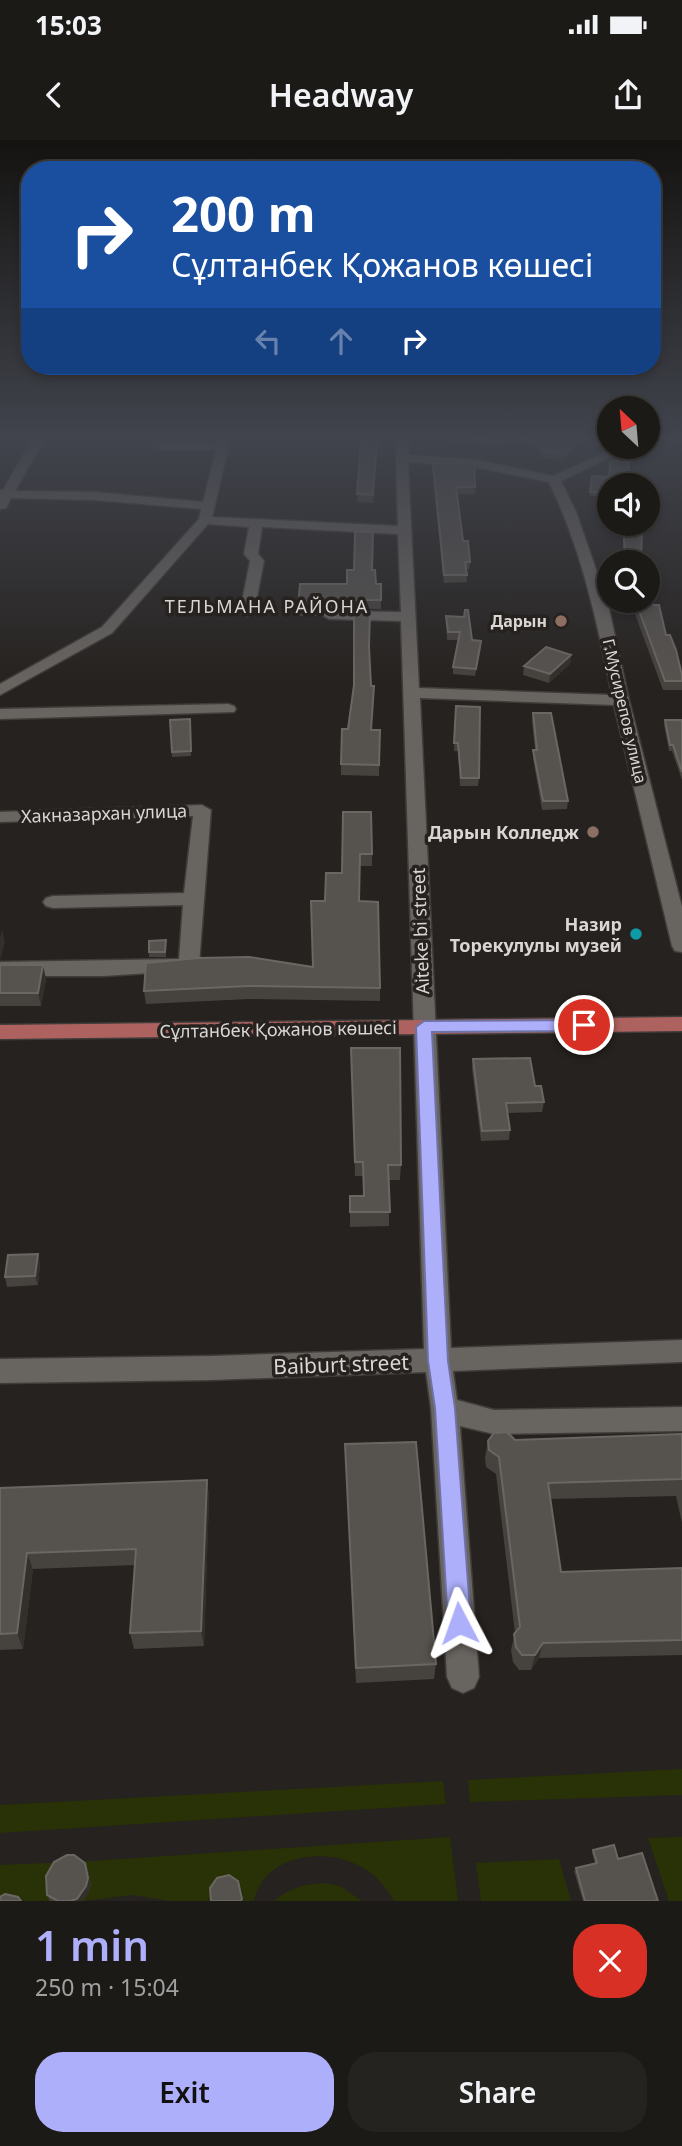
<!DOCTYPE html>
<html lang="en">
<head>
<meta charset="utf-8">
<style>
	body { margin:0; font-family:"Noto Sans",sans-serif; background:#252320; color:#f1f3f6; height:100vh; display:flex; flex-direction:column; font-size:26px; white-space:nowrap }
	* { box-sizing:border-box; margin:0 }
	p { font-size:23px; color:#a0a1a1 }
	.icon { flex:none; width:38px; height:38px; fill:none; stroke:currentColor; stroke-width:2; stroke-linecap:round; stroke-linejoin:round }
	.map { position:relative; height:1761px; overflow:hidden }
	.details { display:flex; flex-direction:column; background:#1c1a17; flex:1 }
	.details>* { flex:none }
	.hud { position:absolute; left:21px; top:21px; width:640px; height:214px; border-radius:28px; box-shadow:0 4px 10px #0003,0 0 0 2px #3a3836; background:#1a4fa0; color:#fff; overflow:hidden }
	.needle { width:46px; rotate:334deg }
	.fabs { position:absolute; left:597px; top:256px; display:grid; gap:14px }
	.fabs a { display:grid; place-items:center; width:63px; height:63px; border-radius:50%; background:#1c1a17; box-shadow:0 4px 10px #0003,0 0 0 2px #3a3836; font-size:35px }
	.pin { position:absolute; display:grid; place-items:center; width:60px; height:60px; color:#fff; margin:-30px; border:4px solid #fff; border-radius:50%; box-shadow:0 2px 7px #0007 }
	.me { position:absolute; width:77px; margin:-38px; rotate:356deg; stroke-linejoin:round; filter:drop-shadow(0 0 5px #0008) }
	.turn { display:flex; align-items:center; gap:24px; height:147px; padding:0 35px; font-size:32px }
	.turn .icon { width:91px; height:91px; stroke-width:2.5 }
	.turn b { display:block; font-size:49px; line-height:60px }
	.lanes { display:flex; align-items:center; height:66px; padding:0 35px; background:#0003; justify-content:center; gap:35px; direction:ltr }
	.lanes .off { opacity:.35 }
	.round { display:grid; place-items:center; flex:none; width:74px; height:74px; border-radius:28px; background:#252320 }
	.head { display:flex; align-items:center; justify-content:space-between; height:119px; padding:0 35px }
	h1 { font-size:42px; font-weight:600; line-height:52px; color:#adaffb }
	.button { display:flex; gap:14px; margin-top:auto; padding:14px 35px }
	.button a { flex:1; height:80px; border-radius:28px; background:#adaffb; color:#111; font-size:28px; font-weight:600; line-height:80px; text-align:center }
	.button a+a { background:#252320; color:#f1f3f6 }
	.status { display:flex; justify-content:space-between; align-items:center; height:49px; padding:0 35px; background:#1c1a17; direction:ltr }
	.status svg { height:19px; fill:currentColor }
	header { display:flex; justify-content:space-between; align-items:center; height:91px; padding:0 35px; background:#1c1a17; font-size:32px; font-weight:600 }
	.map>svg:first-child { display:block }
</style>
</head>
<body>
<div class="status"><b>15:03</b><svg viewBox="0 0 49 12"><path d="M0 12V9h3v3zM5 12V6h3v6zM10 12V3h3v9zM15 12V0h3v12zM26 1h20v11H26zM47 4h2v5h-2z"/></svg></div>
<header><svg class="icon" aria-label="back" viewBox="0 0 24 24"><path d="M15 5l-7 7 7 7"/></svg>Headway<svg class="icon" aria-label="share" viewBox="0 0 24 24"><path d="M12 15V3M7 8l5-5 5 5M5 13v7h14v-7"/></svg></header>
<div class="map">
<svg width="682" height="1761" viewBox="0 0 682 1761">
	<rect width="100%" height="100%" fill="#26221f"/>
	<path fill="#283206" d="M682 1629V1655L470 1662 468 1640Z
		M443 1641 446 1664 0 1693V1665Z
		M450 1697 458 1761H394C386 1748 379 1738 365 1729 329 1706 264 1713 254 1761H243L242 1750 234 1740 211 1751 209 1761H170L133 1755 83 1761C94 1745 92 1733 77 1722Z
		M682 1697V1761H669L648 1698Z
		M559 1719 571 1761H481L476 1723Z
		M70 1722 52 1761H0V1725Z
		M326 1743 342 1747 362 1761H274C291 1747 305 1744 326 1743Z"/>
	<g fill="none" stroke-linecap="round" stroke-linejoin="round">
		<g stroke="#3f3c3a" stroke-width="3">
			<path id="minor" d="M34 296H46L15 351 95 352 203 362 216 310 157 309 151 305 157 301 217 303 219 296H231L212 377 398 386 396 318 398 296H410L408 315 479 320 553 336 618 306H634L561 341 576 372 608 464 629 560 682 767V812L675 811 672 806 614 565 420 558 451 1208 682 1200V1222L453 1231 457 1260 494 1270 682 1267V1291L494 1294 460 1286 479 1537 474 1548 463 1553 452 1548 447 1537 431 1268 426 1232 212 1240 0 1243V1219L212 1216 424 1209 401 481 329 479 322 475 329 471 401 472 398 394 262 387 258 414 264 421 254 472 247 476 240 472 250 421 244 414 249 387 208 384 112 493 0 555V544L102 487 199 379 201 369 95 360 11 358 6 368 0 369V350H3ZM408 322 479 328 549 342C582 410 597 482 612 555L419 548Z
				M661 296H682V302L663 298Z
				M228 564 234 566 236 569 234 572 0 579V569Z
				M202 665 211 670 199 825 196 830 104 836H0V822L179 819 183 765 53 768 46 766 43 762 46 758 53 756 184 753 193 676 0 682V672Z"/>
		</g>
		<g stroke="#3f3c3a" stroke-width="3">
			<path id="major" d="M682 877V891L0 899V885Z"/>
		</g>
		<use href="#minor" fill="#686460" fill-rule="evenodd"/>
		<use href="#major" fill="#ae625f" fill-rule="evenodd"/>
	</g>
	<path fill="#46423e" d="M62 296H79L78 298Z
		M359 296H380L379 308H377L373 363 357 362 360 308H359Z
		M445 296H586L564 321 540 317 541 310 544 307 505 301 500 307 444 301Z
		M433 323 475 347V354H457L463 401 470 422 469 429H466L467 442 444 443 432 330Z
		M592 336 628 344 609 345V357L590 356Z
		M618 383H638L637 394 641 415V419L624 418 622 388H617Z
		M372 430 376 444H381V469L329 468 319 471 318 476H298V467L347 444Z
		M637 465 666 495 682 535V550H663L635 474Z
		M446 476 481 508 475 536 453 534V527L459 500H447Z
		M369 511 371 590H380L379 636 341 635V624L348 589Z
		M571 515 570 524 549 543 523 535 524 526Z
		M456 566 479 638 478 646H460L458 611H454Z
		M533 573 568 661 567 669 542 670 533 618V610H535L532 581Z
		M190 579 191 616 172 617 170 580Z
		M665 580H682V640L672 611H669L664 585Z
		M343 672 372 714V726H360V761L380 848V861L249 859 146 864 144 851 313 827 325 761 342 733Z
		M166 800V817H149V812Z
		M0 825 46 839 41 866H0Z
		M351 908 401 1025 400 1040H389V1086L350 1087V1056H363V1036H355Z
		M473 919 535 946 544 962 542 972 508 973 510 990 509 1000 481 1001 472 929Z
		M38 1114 40 1124 38 1145 7 1147 5 1137Z
		M682 1294V1383L676 1356 551 1359 561 1432 682 1428V1515L539 1518 531 1530H519L513 1522 511 1510 515 1493 496 1334 486 1327 485 1318 488 1301Z
		M345 1304 436 1524 434 1539 356 1543Z
		M207 1340 209 1357 204 1506 134 1509 130 1493 135 1425 33 1429 23 1509 0 1510V1348Z
		M593 1710 618 1719 658 1761H583L574 1731 576 1728 595 1723 592 1713Z
		M88 1730 91 1744 89 1752 83 1761H50L47 1755Z"/>
	<path fill="#332f2b" d="M505 296V301L500 307V301Z
		M581 296H586L564 321 565 315Z
		M329 460V468L319 471 318 476 319 463Z
		M571 515 570 524 549 543 550 534Z
		M2 789 5 802 0 820V798Z
		M43 825 46 839 41 866 38 853Z
		M38 1114 40 1124 38 1145 35 1136Z
		M207 1340 209 1357 204 1506 201 1491Z
		M27 1413 33 1429 23 1509 17 1493Z
		M543 1503 539 1518 531 1530 535 1515Z
		M85 1723 88 1730 91 1744 89 1752 83 1761H70Z"/>
	<path fill="#56524e" stroke="#6a6763" stroke-width="2" d="M359 296H380L379 301H377L373 355 357 354 361 301H359Z
		M454 296H505L500 301Z
		M513 296H581L565 315 541 310 549 301Z
		M610 321 629 322 628 344 637 345H609V353L590 352 592 336 609 337Z
		M433 323H474L475 347H456L463 401H468L470 422H465L467 435H444Z
		M618 383H638L637 394H642L641 415 625 413 623 384Z
		M355 392H373L372 430H375L376 444H381V460H329L319 463 318 468 298 467 300 444H347V430H354Z
		M637 465H659L666 495H670L676 510 682 535V541H665Z
		M465 470H468L472 500 481 501 476 529 453 527 460 492H448L446 476 464 477Z
		M354 472H370L369 507 371 546H374L371 590H380L379 625 341 624 342 589H348L354 545Z
		M546 507 571 515 550 534 524 526Z
		M456 566 480 567 479 638H461L458 603H454Z
		M533 573H551L568 661H543L533 610H537Z
		M190 579 191 611 172 612 170 580Z
		M665 580H682V632L673 605H670Z
		M343 672H371L372 714H360L359 761 378 762 380 848 248 846 144 851 146 823 198 818 249 817 313 827 311 761H325L326 733H342Z
		M166 800 165 812H149V801Z
		M0 825H43L38 853H0Z
		M351 908H400L401 1025H388L390 1072H350V1056H364L363 1022H355Z
		M530 918 535 946H541L544 962 506 963 510 990 482 991 473 919Z
		M38 1114 35 1136 5 1137 8 1115Z
		M507 1292 515 1300 682 1294V1339L548 1343 561 1432 682 1428V1500L543 1503 535 1515H522L516 1507 514 1494 520 1487 499 1317 489 1310 488 1301 494 1293Z
		M416 1302 436 1524 356 1528 345 1304Z
		M207 1340 201 1491 130 1493 136 1409 27 1413 17 1493 0 1494V1348Z
		M614 1705 618 1719 642 1713 658 1761H585L576 1728 597 1723 593 1710Z
		M67 1715H74L85 1723 88 1738 86 1746 77 1759 70 1761H58L47 1755 46 1736 54 1722Z
		M229 1735 238 1741 242 1759 241 1761H211L210 1748 217 1738Z
		M5 1754 18 1757 21 1761H0V1757Z"/>
	<linearGradient id="sky" x2="0" y2="1"><stop stop-color="#151311"/><stop offset="0.55" stop-color="#41444d"/><stop offset="1" stop-color="#41444d" stop-opacity="0"/></linearGradient>
	<rect width="682" height="542" fill="url(#sky)"/>
	<path fill="#adaffb" stroke="#7072a3" stroke-width="2" d="M584 880 592 885 584 891 432 892 448 1221 455 1268 471 1483 468 1492 459 1495 451 1492 448 1483 435 1268 428 1221 416 887 424 881Z"/>
	<g fill="#8d6e63" stroke="#26221f" stroke-width="2.5">
		<circle cx="561" cy="481" r="7"/>
		<circle cx="593" cy="692" r="7"/>
	</g>
	<circle fill="#0f9aa8" stroke="#26221f" stroke-width="2.5" cx="636" cy="794" r="7"/>
	<g text-anchor="middle" dominant-baseline="central" stroke-width="7" stroke-linejoin="round" paint-order="stroke">
		<g font-size="16" font-weight="bold" fill="#d9d6d4" stroke="#26221f" text-anchor="end">
			<text x="547" y="481">Дарын</text>
		</g>
		<g font-size="16" fill="#d9d6d4" stroke="#26221f">
			<text transform="translate(625 571) rotate(77)">Г.Мусирепов улица</text>
		</g>
		<g font-size="18" letter-spacing="2" fill="#dbd5d1" stroke="#26221f">
			<text x="267" y="466">ТЕЛЬМАНА РАЙОНА</text>
		</g>
		<g font-size="18" fill="#d9d6d4" stroke="#26221f">
			<text transform="translate(104 673) rotate(-2)">Хакназархан улица</text>
			<text transform="translate(420 791) rotate(-92)">Aiteke bi street</text>
			<text transform="translate(278 889) rotate(-1)">Сұлтанбек Қожанов көшесі</text>
		</g>
		<g font-size="18" font-weight="bold" fill="#d9d6d4" stroke="#26221f" text-anchor="end">
			<text x="579" y="692">Дарын Колледж</text>
			<text x="622" y="784">Назир<tspan x="622" dy="21">Торекулулы музей</tspan></text>
		</g>
		<g font-size="21" fill="#d9d6d4" stroke="#26221f">
			<text transform="translate(341 1224) rotate(-2)">Baiburt street</text>
		</g>
	</g>
</svg>
<div class="fabs">
<a><svg class="needle" viewBox="-14 -14 28 28"><path d="M0-13l5 13h-10z" fill="#e53935"/><path d="M0 13l5-13h-10z" fill="#a0a1a1"/></svg></a>
<a><svg class="icon" aria-label="sound" viewBox="0 0 24 24"><path d="M4 9h4l5-4v14l-5-4H4zM17 9q2 3 0 6"/></svg></a>
<a><svg class="icon" aria-label="search" viewBox="0 0 24 24"><circle cx="10" cy="10" r="6"/><path d="M15 15l6 6"/></svg></a>
</div>
<div class="pin" style="left:584px;top:885px;background:#d93025"><svg class="icon" aria-label="arrive" viewBox="0 0 24 24"><path d="M6 21V4h12l-3 4 3 4H6"/></svg></div>
<svg class="me" style="left:459px;top:1483px" viewBox="-20 -20 40 40"><path d="M0-17L14 15 0 8-14 15z" fill="#adaffb" stroke="#fff" stroke-width="4"/></svg>
<div class="hud">
<div class="turn"><svg class="icon" aria-label="right" viewBox="0 0 24 24"><path d="M7 20v-9h11M14 6l5 5-5 5"/></svg><div><b>200 m</b>Сұлтанбек Қожанов көшесі</div></div>
<div class="lanes"><svg class="icon off" aria-label="left" viewBox="0 0 24 24"><path d="M17 20v-9H6M10 6l-5 5 5 5"/></svg><svg class="icon off" aria-label="ahead" viewBox="0 0 24 24"><path d="M12 20V5M6 11l6-6 6 6"/></svg><svg class="icon" aria-label="right" viewBox="0 0 24 24"><path d="M7 20v-9h11M14 6l5 5-5 5"/></svg></div>
</div>
</div>
<section class="details">
<div class="head"><div><h1>1 min</h1><p>250 m · 15:04</p></div><a class="round" style="background:#d93025;color:#fff"><svg class="icon" aria-label="close" viewBox="0 0 24 24"><path d="M6 6l12 12M18 6L6 18"/></svg></a></div>
<div class="button"><a>Exit</a><a>Share</a></div>
</section>
</body>
</html>
